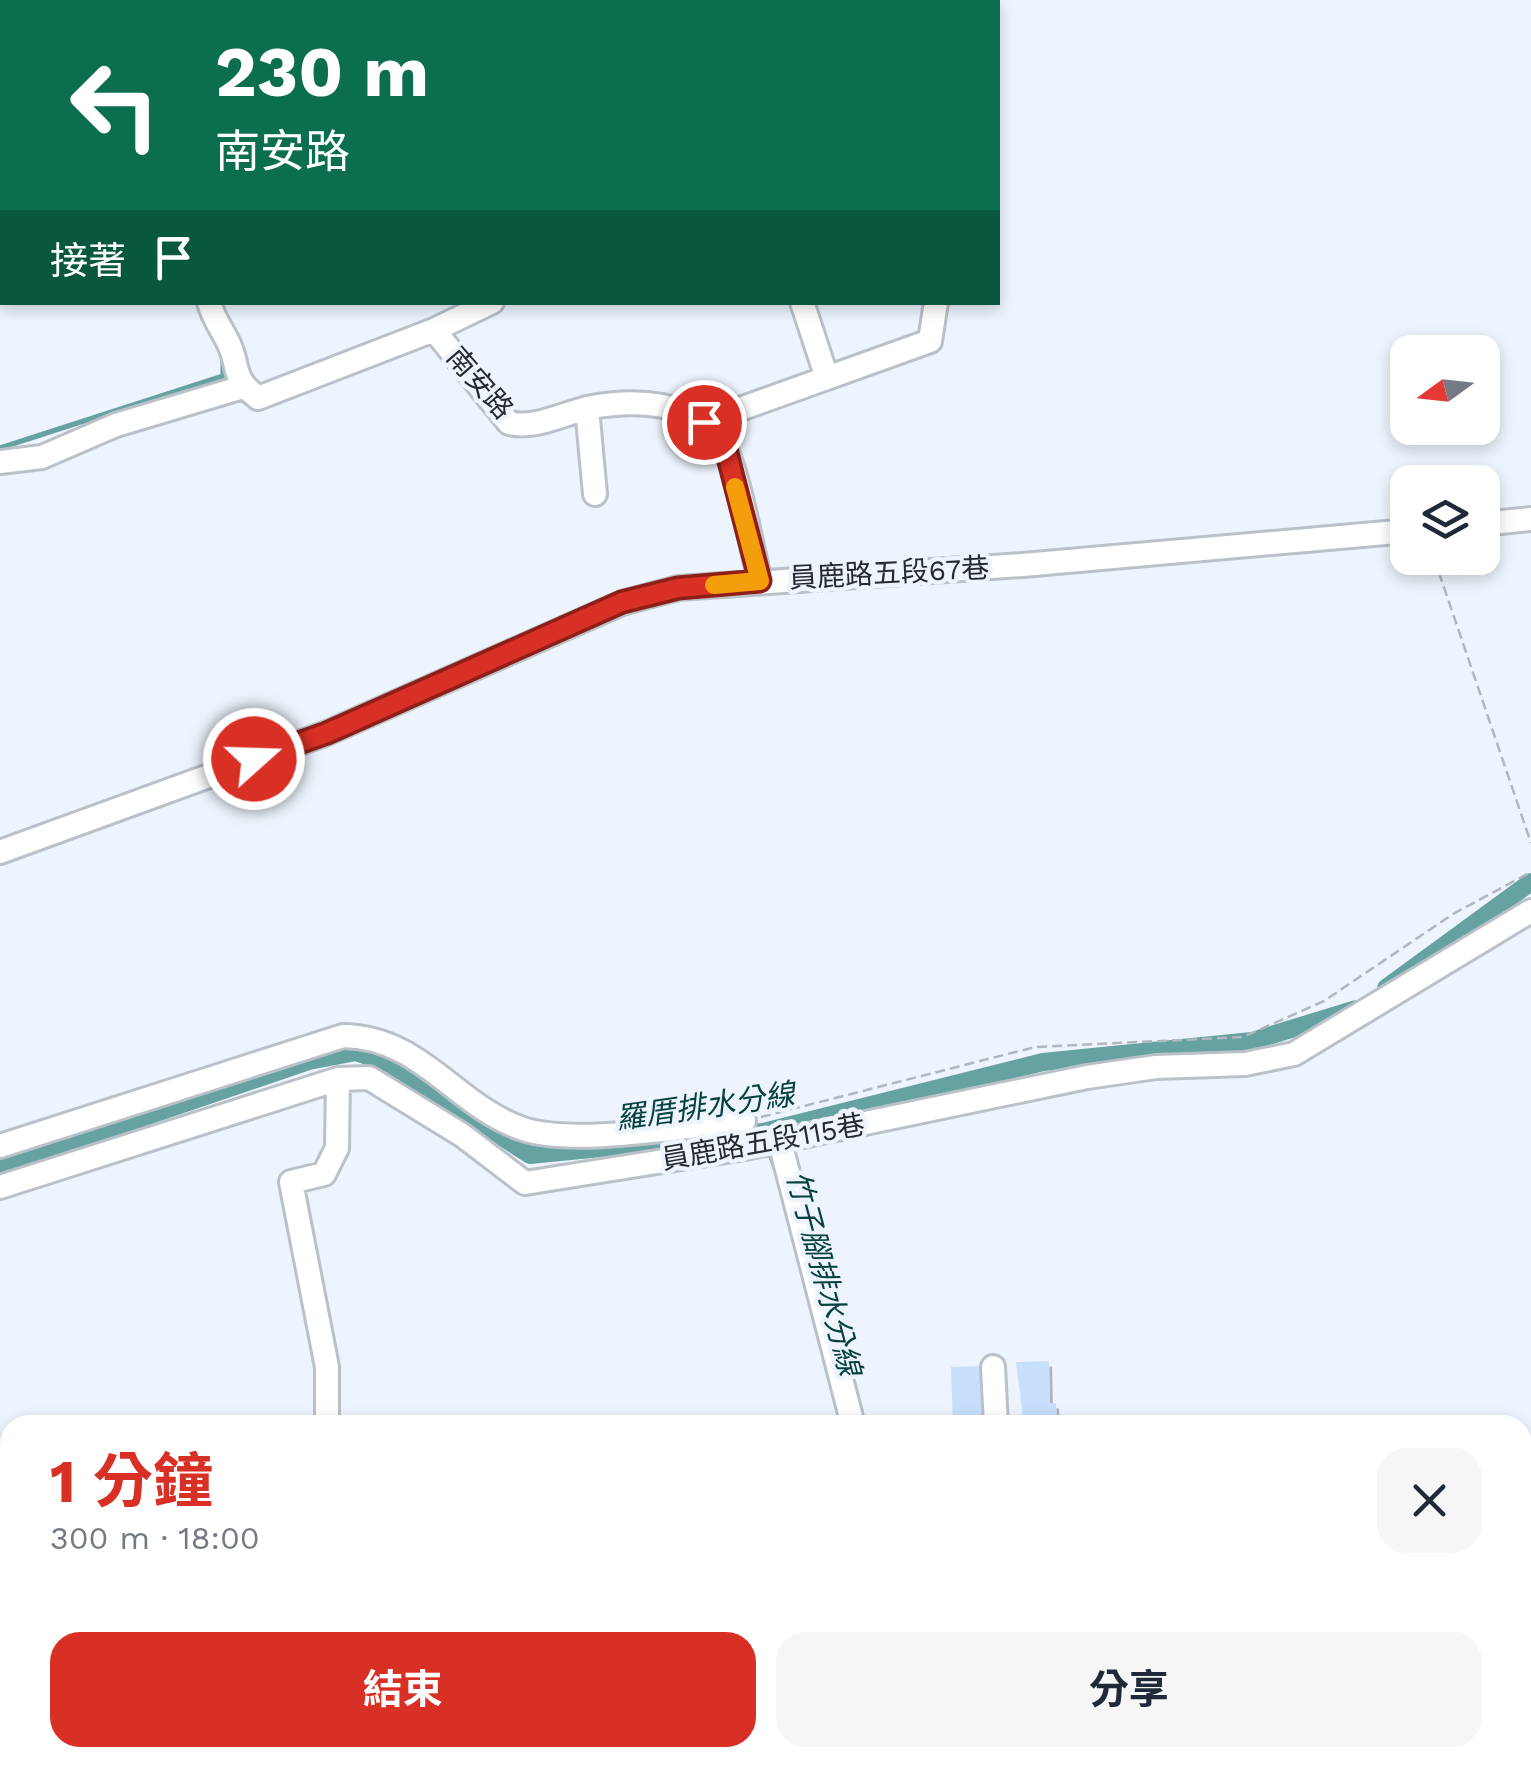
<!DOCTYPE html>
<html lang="zh-TW">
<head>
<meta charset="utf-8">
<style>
	body { margin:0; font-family:"Work Sans","Noto Sans TC",sans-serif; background:#f6f6f7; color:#1f2937; height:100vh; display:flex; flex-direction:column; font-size:38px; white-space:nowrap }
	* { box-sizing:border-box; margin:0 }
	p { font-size:32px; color:#747a83 }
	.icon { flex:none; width:55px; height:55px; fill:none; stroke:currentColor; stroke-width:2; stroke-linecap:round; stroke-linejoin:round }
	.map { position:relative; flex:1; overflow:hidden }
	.sheet { position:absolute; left:0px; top:1415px; width:1532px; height:352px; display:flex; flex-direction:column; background:#fff; border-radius:30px 30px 0 0; box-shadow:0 5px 15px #0003 }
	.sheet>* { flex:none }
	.guide { position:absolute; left:0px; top:0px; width:1000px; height:305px; box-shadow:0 5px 15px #0003; background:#0b6e4f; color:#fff; overflow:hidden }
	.needle { width:65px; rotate:255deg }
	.fabs { position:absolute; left:1390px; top:335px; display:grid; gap:20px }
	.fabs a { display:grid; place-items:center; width:110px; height:110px; border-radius:20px; background:#fff; box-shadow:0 5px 15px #0003; font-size:50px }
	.pin { position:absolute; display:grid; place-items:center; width:85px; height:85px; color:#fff; margin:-42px; border:5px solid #fff; border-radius:50%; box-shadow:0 2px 10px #0007 }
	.me { position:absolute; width:110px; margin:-55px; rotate:70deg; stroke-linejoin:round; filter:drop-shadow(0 0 8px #0008) }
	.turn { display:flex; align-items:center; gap:35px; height:210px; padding:0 50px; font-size:45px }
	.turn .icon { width:130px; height:130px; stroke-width:2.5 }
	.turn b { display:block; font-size:70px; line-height:85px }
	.then { display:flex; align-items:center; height:95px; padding:0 50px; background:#0003; gap:20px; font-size:38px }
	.round { display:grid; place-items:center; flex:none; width:105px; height:105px; border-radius:30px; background:#f6f6f7 }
	.head { display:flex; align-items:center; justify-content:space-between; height:170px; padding:0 50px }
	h1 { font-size:60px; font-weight:700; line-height:75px; color:#d93025 }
	.action { display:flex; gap:20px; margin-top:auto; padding:20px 50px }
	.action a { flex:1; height:115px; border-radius:30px; background:#d93025; color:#fff; font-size:40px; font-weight:700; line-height:115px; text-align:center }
	.action a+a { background:#f6f6f7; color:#1f2937 }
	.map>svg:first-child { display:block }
</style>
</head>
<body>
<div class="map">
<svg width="1531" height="1766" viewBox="0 0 1531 1766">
	<defs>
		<filter id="shadow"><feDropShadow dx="3" dy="5.5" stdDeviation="0" flood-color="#0004"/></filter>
	</defs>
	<rect width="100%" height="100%" fill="#edf4fd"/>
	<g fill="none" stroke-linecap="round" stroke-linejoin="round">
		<path stroke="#66a2a2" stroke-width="5" d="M316 0V2
			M0 448 223 376V356
			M768 1148 776 1171
			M1522 1543 1531 1541"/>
		<path stroke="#66a2a2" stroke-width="18" d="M1386 988 1531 882
			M0 1166 309 1061 356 1052 390 1064 530 1155 763 1132 1043 1062 1252 1041 1356 1009"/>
	</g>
	<path fill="#c7defd" filter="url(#shadow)" d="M1049 1361 1050 1403H1056L1057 1425H1024L1016 1362Z
		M983 1366 985 1425H953L951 1367Z"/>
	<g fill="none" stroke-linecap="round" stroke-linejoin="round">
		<g stroke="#bac1c9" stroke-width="28">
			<path id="minor" d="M135 0 136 2
				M259 2 261 0
				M660 2V0
				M0 137 2 136
				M0 271 2 270
				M209 302C213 318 220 326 227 340 241 366 229 376 258 398L434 330 509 423C535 430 566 412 592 407 635 399 691 401 720 439 736 459 752 551 760 581
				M802 302 826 375
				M434 330 492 302
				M587 408 595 494
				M704 422 930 341 936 302
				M0 462 42 457 116 425 243 387
				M1482 524 1531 519
				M0 852 327 733 622 603 678 588 1023 565 1408 531
				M780 1142 853 1425
				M0 1146 343 1036C422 1037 455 1106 523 1129 575 1146 685 1126 744 1121
				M0 1187 338 1079 369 1078 462 1135 525 1183 745 1148 1087 1077 1156 1067 1245 1064 1294 1054 1531 911
				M993 1367 996 1425
				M327 1425V1367L291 1182 324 1174 337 1148 338 1079
				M1522 1531 1531 1529
				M0 1593 10 1591
				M86 1758 89 1766
				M494 1758 498 1761 566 1758
				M926 1758 929 1766
				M1057 1758V1763H1178
				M151 1766 156 1758
				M323 1766 325 1758
				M1247 1766 1248 1758"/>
		</g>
		<path stroke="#b1b7be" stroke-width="2.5" stroke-dasharray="10 5" stroke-linecap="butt" d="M1434 558 1531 843
			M761 1117 1035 1047 1243 1037 1324 1001 1453 914 1531 872"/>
		<use href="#minor" stroke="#fff" stroke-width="22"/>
	</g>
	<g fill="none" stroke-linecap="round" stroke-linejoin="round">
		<g stroke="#8d1f18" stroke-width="25">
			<path id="route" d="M254 759 327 733 622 602 678 588 760 581 724 442 704 422"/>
		</g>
		<use href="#route" stroke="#d93025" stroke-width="18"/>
		<path stroke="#f59e0b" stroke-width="18" d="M714 585 760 581 735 487"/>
	</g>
	<g text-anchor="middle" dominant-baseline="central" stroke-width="9" stroke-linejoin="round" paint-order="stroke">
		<g font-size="28" fill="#27292d" stroke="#edf4fd">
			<text transform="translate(480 383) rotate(49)">南安路</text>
			<text transform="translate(889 573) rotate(-3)">員鹿路五段67巷</text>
			<text transform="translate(763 1142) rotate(-10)">員鹿路五段115巷</text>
		</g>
		<g font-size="30" font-style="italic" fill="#064142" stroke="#edf4fd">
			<text transform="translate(705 1106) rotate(-8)">羅厝排水分線</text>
			<text transform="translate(824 1273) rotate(75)">竹子腳排水分線</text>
		</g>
	</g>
</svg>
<div class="fabs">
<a><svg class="needle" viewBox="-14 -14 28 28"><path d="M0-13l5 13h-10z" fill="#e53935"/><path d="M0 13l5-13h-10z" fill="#747a83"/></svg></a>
<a><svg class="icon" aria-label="layers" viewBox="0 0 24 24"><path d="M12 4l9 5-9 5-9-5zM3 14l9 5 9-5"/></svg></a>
</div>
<div class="pin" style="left:704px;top:422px;background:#d93025"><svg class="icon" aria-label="arrive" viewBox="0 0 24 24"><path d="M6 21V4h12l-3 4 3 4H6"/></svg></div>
<svg class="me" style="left:254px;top:759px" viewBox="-20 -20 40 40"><circle r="17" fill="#d93025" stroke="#fff" stroke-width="3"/><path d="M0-11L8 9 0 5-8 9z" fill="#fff"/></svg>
<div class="guide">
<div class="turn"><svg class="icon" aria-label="left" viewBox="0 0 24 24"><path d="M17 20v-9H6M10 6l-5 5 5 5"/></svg><div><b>230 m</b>南安路</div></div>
<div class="then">接著<svg class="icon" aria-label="arrive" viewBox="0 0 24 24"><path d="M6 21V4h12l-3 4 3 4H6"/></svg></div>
</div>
<section class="sheet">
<div class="head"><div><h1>1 分鐘</h1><p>300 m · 18:00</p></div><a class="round"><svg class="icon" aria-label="close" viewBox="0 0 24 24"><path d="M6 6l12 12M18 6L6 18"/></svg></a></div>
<div class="action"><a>結束</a><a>分享</a></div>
</section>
</div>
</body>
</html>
